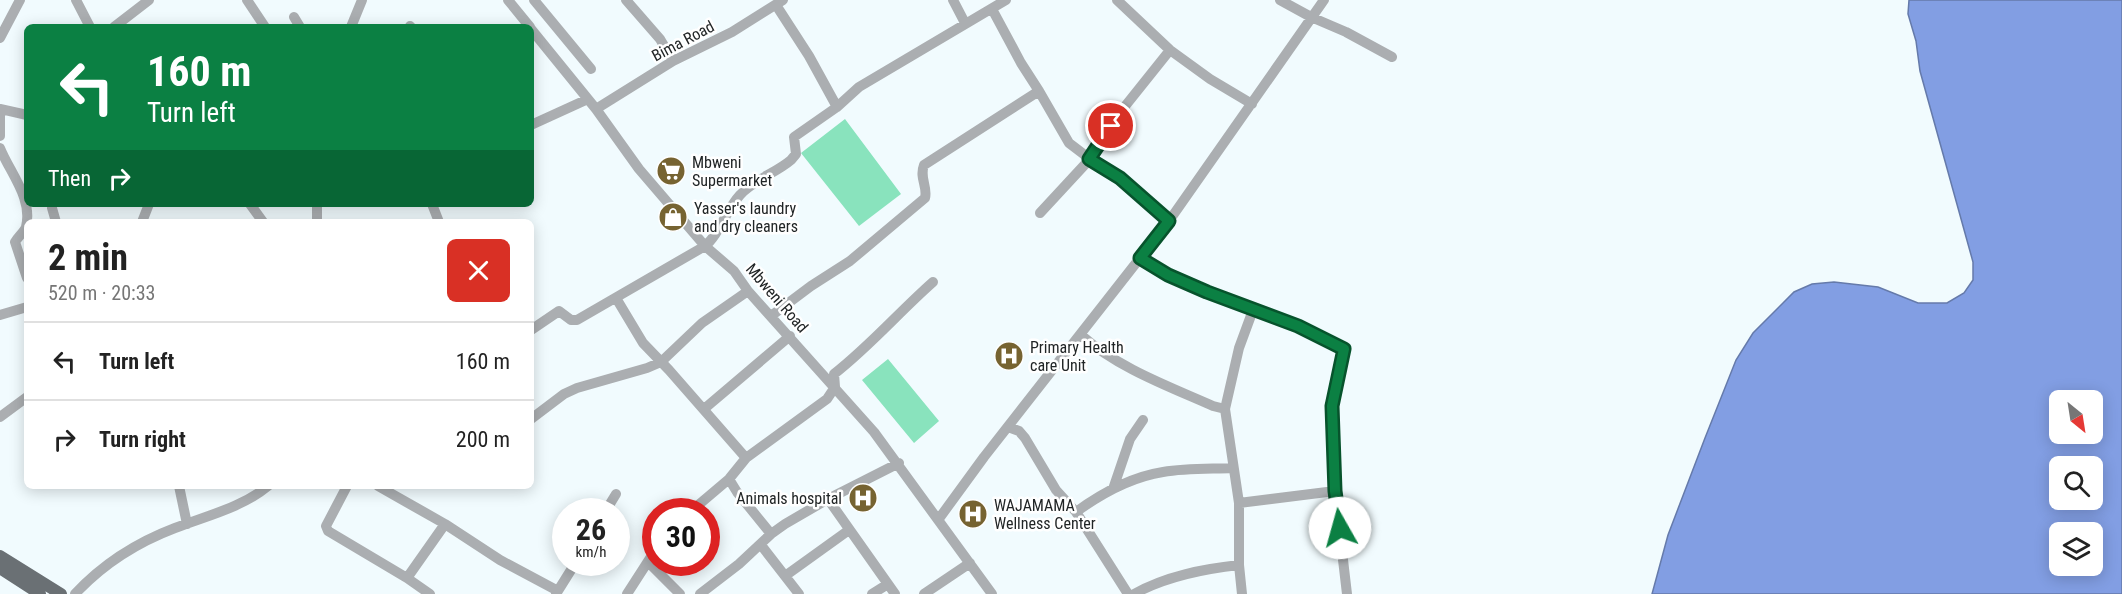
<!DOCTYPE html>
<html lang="en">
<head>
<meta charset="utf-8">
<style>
	body { margin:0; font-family:"Roboto Condensed",sans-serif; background:#f2f2f2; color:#222; height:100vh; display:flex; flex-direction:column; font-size:22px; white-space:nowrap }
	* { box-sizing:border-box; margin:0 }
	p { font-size:20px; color:#767676 }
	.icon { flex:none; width:33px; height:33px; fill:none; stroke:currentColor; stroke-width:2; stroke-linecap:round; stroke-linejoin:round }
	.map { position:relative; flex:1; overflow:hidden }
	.side { position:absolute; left:24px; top:219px; width:510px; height:270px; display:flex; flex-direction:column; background:#fff; border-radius:9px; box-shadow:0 3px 15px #0003 }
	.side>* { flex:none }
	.top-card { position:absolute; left:24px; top:24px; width:510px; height:183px; border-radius:9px; box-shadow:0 3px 15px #0003; background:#0b8043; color:#fff; overflow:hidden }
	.needle { width:39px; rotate:150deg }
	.tools { position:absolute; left:2049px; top:390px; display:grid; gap:12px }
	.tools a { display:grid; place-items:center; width:54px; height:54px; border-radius:9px; background:#fff; box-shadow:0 3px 15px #0003; font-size:30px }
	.speed { position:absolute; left:552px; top:498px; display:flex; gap:12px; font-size:30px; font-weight:700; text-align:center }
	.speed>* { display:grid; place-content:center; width:78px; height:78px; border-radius:50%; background:#fff; box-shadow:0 3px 15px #0003; line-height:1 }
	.speed small { font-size:15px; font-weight:400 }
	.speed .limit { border:9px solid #d22; background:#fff; color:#111 }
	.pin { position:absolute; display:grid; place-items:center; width:51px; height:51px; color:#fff; margin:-26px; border:3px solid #fff; border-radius:50%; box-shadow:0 2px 6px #0007 }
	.me { position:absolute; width:66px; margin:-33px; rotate:353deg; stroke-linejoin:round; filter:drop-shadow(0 0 4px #0008) }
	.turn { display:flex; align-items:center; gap:21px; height:126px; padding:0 24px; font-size:27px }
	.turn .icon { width:78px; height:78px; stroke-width:2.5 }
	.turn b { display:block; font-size:42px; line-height:51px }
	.then { display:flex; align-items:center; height:57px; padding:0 24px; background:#0003; gap:12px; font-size:22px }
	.round { display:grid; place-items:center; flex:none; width:63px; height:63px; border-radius:9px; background:#f2f2f2 }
	.summary { display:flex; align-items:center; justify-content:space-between; height:102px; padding:0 24px }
	h1 { font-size:36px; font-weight:700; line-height:45px }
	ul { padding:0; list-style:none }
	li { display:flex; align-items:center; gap:18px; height:78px; padding:0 24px; border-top:2px solid #e0e0e0 }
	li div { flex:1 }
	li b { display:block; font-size:22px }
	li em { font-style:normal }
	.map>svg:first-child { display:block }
</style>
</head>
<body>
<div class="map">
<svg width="2122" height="594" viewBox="0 0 2122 594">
	<rect width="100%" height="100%" fill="#f1fbfe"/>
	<path fill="#89e3bd" d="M845 119 901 194 859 226 801 153Z
		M888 359 939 421 914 443 862 380Z"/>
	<path fill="#829ee3" stroke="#657aaa" stroke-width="1.5" fill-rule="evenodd" d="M1909 0H2122V594H1652L1668 535 1705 438 1736 360 1753 333 1794 292 1812 284 1834 282 1878 287 1918 303H1947L1964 293 1973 280V262L1920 71 1916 41 1908 14ZM2060 400H2092V434H2060ZM2060 466H2092V500H2060ZM2060 532H2092V566H2060Z"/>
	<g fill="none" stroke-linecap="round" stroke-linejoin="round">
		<path stroke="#abaeb1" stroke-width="10" d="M76 0 90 27
			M247 0 265 27
			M508 0 530 27
			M534 0 591 69
			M626 0 660 39 673 61
			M953 0 965 23
			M1117 0 1170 50 1210 79 1252 104
			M1280 0 1311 17 1346 32 1392 57
			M776 5 809 56 837 107
			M992 9 1021 63 1039 91
			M294 17 300 27
			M410 26 411 27
			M114 27 149 0
			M351 27 362 0
			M531 29 596 109 639 169 705 246 734 271 748 291 874 432 992 594
			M0 38 20 0
			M0 109 27 115
			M596 109 673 61 732 32 783 0
			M531 125 588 99
			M0 136V109
			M0 148C10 173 33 198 26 227 24 232 18 237 15 242L27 278
			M250 204 263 222
			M317 204V222
			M432 204 439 222
			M52 208 56 222
			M1040 213 1090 159 1122 110 1170 50
			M142 222 149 204
			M1140 258 1168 275 1207 292 1298 326 1344 349 1332 406 1335 491 1347 594
			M616 298 643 343 669 370 746 458
			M0 315 27 307
			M771 316 811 286 850 261 925 198C928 187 919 178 924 165L1039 91 1069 143 1090 159 1120 178 1169 221
			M531 330 559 311 571 320H577L705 246C719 235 726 210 740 195 753 180 776 173 791 160L796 154 794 137 837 107 859 87 1006 0
			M1081 335C1118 368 1168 386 1213 406L1225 409
			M704 409 790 336
			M0 417 27 397
			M531 419 564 394 577 388 647 368 661 362 702 323 748 291
			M1008 427 1019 431 1025 438 1056 490 1076 512 1128 594
			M729 479 737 492 771 534
			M179 486 187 524
			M347 486 326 526 328 531 407 578 430 594
			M378 486 445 524 500 560 558 591
			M1113 489 1130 439 1143 420
			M828 499 895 594
			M1239 503 1335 491
			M605 512 616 494
			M690 512 729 479 746 458 827 399 835 387 834 374C870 346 899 312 933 282
			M1076 512C1102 493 1131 477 1163 472 1186 468 1210 469 1233 468
			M938 520 984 457 1169 221 1324 0
			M761 545 799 594
			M648 562 680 594
			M785 576 849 530
			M407 578 445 524
			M75 594C102 565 138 542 175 528 206 516 243 507 268 486
			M556 594 576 562
			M627 594 656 549
			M700 594 739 564 771 534 785 524 828 499 899 463
			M872 594 888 584
			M924 594 970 563
			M1134 594C1166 576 1203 569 1239 565
			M1242 594 1239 565V503L1225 409 1239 348 1253 310"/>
		<path stroke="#6a7074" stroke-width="12" d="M0 556 61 594
			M0 568 40 594"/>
	</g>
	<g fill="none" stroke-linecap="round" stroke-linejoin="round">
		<g stroke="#07532c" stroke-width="15">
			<path id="route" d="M1111 126 1089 159 1120 178 1169 221 1140 258 1168 275 1207 292 1298 326 1344 349 1332 406 1335 491 1340 528"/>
		</g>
		<use href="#route" stroke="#0b8043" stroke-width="10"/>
	</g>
	<defs>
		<g id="supermarket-disc" transform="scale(1.5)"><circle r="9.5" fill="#766331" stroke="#fff"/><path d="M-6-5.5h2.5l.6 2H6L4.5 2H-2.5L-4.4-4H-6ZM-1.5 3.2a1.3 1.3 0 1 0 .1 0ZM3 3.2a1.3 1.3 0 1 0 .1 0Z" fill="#fff"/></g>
		<g id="shop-disc" transform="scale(1.5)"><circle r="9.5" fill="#766331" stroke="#fff"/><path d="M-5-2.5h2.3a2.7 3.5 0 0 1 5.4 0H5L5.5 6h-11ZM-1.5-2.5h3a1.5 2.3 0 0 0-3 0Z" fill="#fff"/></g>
		<g id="hospital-disc" transform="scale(1.5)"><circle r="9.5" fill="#766331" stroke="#fff"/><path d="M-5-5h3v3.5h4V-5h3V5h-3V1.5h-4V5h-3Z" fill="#fff"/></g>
	</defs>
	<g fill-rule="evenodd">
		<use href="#supermarket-disc" x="671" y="171"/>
		<use href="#shop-disc" x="673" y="217"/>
		<use href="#hospital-disc" x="1009" y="356"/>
		<use href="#hospital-disc" x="863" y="498"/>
		<use href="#hospital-disc" x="973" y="514"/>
	</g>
	<g text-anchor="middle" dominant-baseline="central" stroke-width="5" stroke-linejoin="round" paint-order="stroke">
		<g font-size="16" fill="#212526" stroke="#fff">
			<text transform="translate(683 41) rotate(-28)">Bima Road</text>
			<text transform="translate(777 298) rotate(49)">Mbweni Road</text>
		</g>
		<g font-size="16" fill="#212526" stroke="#fff" text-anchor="start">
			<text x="692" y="162">Mbweni<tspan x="692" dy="18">Supermarket</tspan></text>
			<text x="694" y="208">Yasser's laundry<tspan x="694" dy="18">and dry cleaners</tspan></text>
			<text x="1030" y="347">Primary Health<tspan x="1030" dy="18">care Unit</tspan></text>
			<text x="842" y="498" text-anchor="end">Animals hospital</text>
			<text x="994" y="505">WAJAMAMA<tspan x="994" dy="18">Wellness Center</tspan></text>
		</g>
	</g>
</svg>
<div class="tools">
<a><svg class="needle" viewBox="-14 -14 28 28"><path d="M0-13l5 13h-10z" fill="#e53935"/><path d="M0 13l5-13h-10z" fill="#767676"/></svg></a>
<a><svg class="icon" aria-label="search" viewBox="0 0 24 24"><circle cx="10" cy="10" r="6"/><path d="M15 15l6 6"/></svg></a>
<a><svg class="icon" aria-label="layers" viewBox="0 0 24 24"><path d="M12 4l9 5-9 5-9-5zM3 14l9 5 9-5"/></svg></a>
</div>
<div class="speed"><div>26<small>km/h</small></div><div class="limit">30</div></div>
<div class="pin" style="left:1111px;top:126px;background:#d93025"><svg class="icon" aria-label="arrive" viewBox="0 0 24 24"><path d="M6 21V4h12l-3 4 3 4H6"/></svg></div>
<svg class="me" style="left:1340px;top:528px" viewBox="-20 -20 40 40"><circle r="19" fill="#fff"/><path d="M0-13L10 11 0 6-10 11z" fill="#0b8043"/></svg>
<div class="top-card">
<div class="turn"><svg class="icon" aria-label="left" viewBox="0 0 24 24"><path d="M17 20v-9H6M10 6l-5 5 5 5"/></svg><div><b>160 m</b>Turn left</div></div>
<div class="then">Then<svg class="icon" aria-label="right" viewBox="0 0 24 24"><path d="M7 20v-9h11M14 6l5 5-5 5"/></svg></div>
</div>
<section class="side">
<div class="summary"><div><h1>2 min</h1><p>520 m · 20:33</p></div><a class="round" style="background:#d93025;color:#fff"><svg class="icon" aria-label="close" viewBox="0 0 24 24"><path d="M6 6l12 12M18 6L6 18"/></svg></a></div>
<ul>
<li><svg class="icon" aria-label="left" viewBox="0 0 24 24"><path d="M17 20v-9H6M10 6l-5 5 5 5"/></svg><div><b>Turn left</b></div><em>160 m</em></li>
<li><svg class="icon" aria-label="right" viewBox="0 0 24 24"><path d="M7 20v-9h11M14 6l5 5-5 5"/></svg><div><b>Turn right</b></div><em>200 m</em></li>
</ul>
</section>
</div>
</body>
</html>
